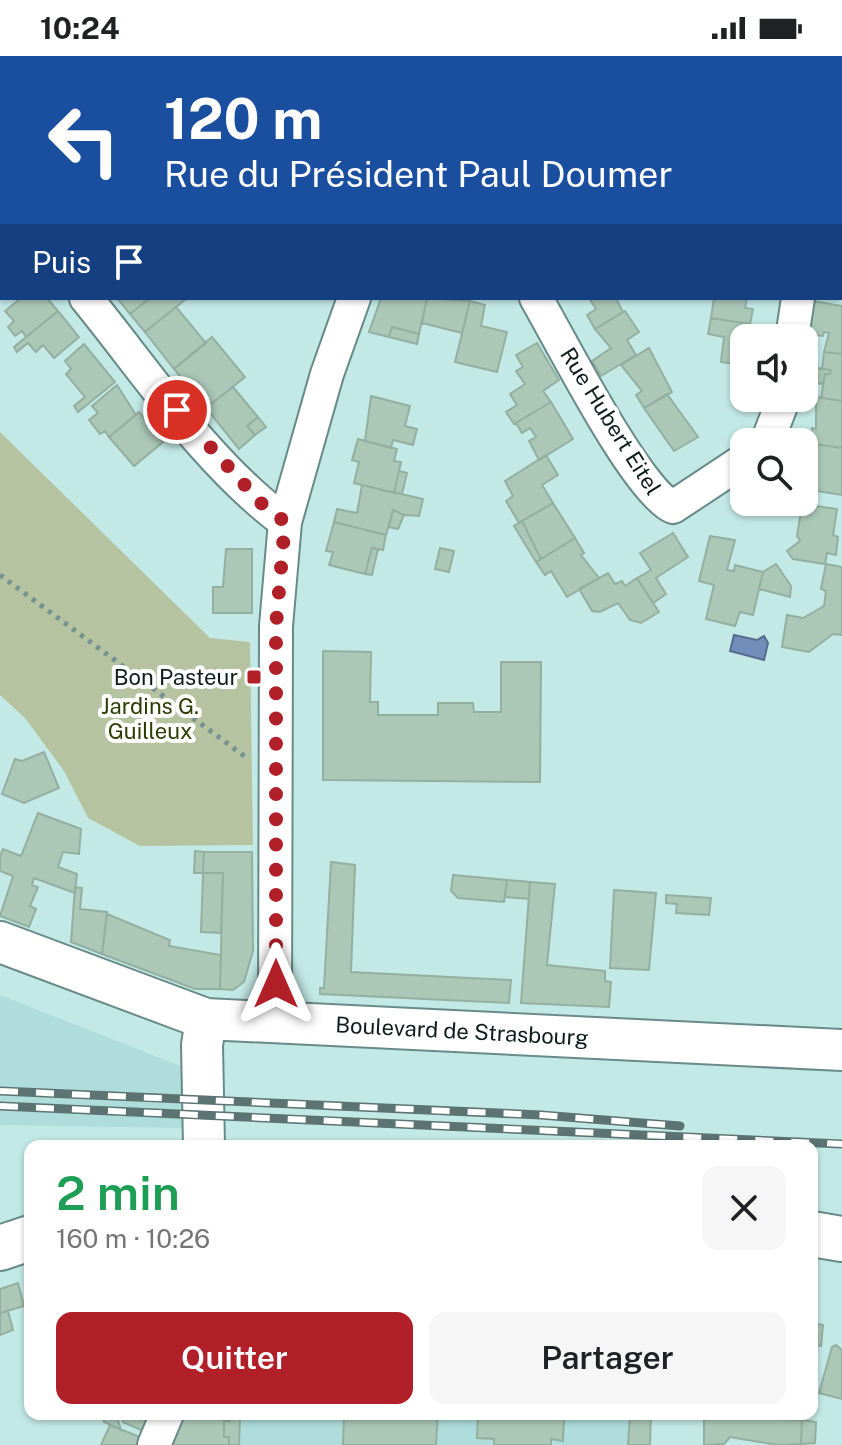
<!DOCTYPE html>
<html lang="fr">
<head>
<meta charset="utf-8">
<style>
	body { margin:0; font-family:"Public Sans",sans-serif; background:#f6f6f6; color:#202124; height:100vh; display:flex; flex-direction:column; font-size:30px; white-space:nowrap }
	* { box-sizing:border-box; margin:0 }
	p { font-size:26px; color:#757577 }
	.icon { flex:none; width:44px; height:44px; fill:none; stroke:currentColor; stroke-width:2; stroke-linecap:round; stroke-linejoin:round }
	.map { position:relative; flex:1; overflow:hidden }
	.panel { position:absolute; left:24px; top:1084px; width:794px; height:280px; display:flex; flex-direction:column; background:#fff; border-radius:16px; box-shadow:0 2px 6px #0004 }
	.panel>* { flex:none }
	.top-card { position:absolute; left:0px; top:0px; width:842px; height:244px; box-shadow:0 2px 6px #0004; background:#1a4fa0; color:#fff; overflow:hidden }
	.controls { position:absolute; left:730px; top:268px; display:grid; gap:16px }
	.controls a { display:grid; place-items:center; width:88px; height:88px; border-radius:16px; background:#fff; box-shadow:0 2px 6px #0004; font-size:40px }
	.pin { position:absolute; display:grid; place-items:center; width:68px; height:68px; color:#fff; margin:-34px; border:4px solid #fff; border-radius:50%; box-shadow:0 2px 8px #0007 }
	.me { position:absolute; width:88px; margin:-44px; rotate:0deg; stroke-linejoin:round; filter:drop-shadow(0 0 6px #0008) }
	.turn { display:flex; align-items:center; gap:28px; height:168px; padding:0 32px; font-size:36px }
	.turn .icon { width:104px; height:104px; stroke-width:2.5 }
	.turn b { display:block; font-size:56px; line-height:68px }
	.then { display:flex; align-items:center; height:76px; padding:0 32px; background:#0003; gap:16px; font-size:30px }
	.round { display:grid; place-items:center; flex:none; width:84px; height:84px; border-radius:16px; background:#f6f6f6 }
	.head { display:flex; align-items:center; justify-content:space-between; height:136px; padding:0 32px }
	h1 { font-size:48px; font-weight:600; line-height:60px; color:#1e9e55 }
	.cta { display:flex; gap:16px; margin-top:auto; padding:16px 32px }
	.cta a { flex:1; height:92px; border-radius:16px; background:#b11f29; color:#fff; font-size:32px; font-weight:600; line-height:92px; text-align:center }
	.cta a+a { background:#f6f6f6; color:#202124 }
	.status { display:flex; justify-content:space-between; align-items:center; height:56px; padding:0 40px; background:#fff; direction:ltr }
	.status svg { height:22px; fill:currentColor }
	.map>svg:first-child { display:block }
</style>
</head>
<body>
<div class="status"><b>10:24</b><svg viewBox="0 0 49 12"><path d="M0 12V9h3v3zM5 12V6h3v6zM10 12V3h3v9zM15 12V0h3v12zM26 1h20v11H26zM47 4h2v5h-2z"/></svg></div>
<div class="map">
<svg width="842" height="1389" viewBox="0 0 842 1389">
	<rect width="100%" height="100%" fill="#c3e9e7"/>
	<path fill="#aedddb" d="M0 939 183 1011 182 1072 0 1069Z
		M184 1358H630L628 1389H170Z"/>
	<path fill="#b5c3a1" d="M479 0H842V98L840 2Z
		M0 376 210 582 250 586 253 789 140 790 88 762 64 715 25 662 0 639Z"/>
	<path fill="#738dbb" stroke="#556b8b" stroke-width="2" d="M734 579 757 584 764 580 768 587 764 604 730 595Z"/>
	<path fill="#abc8b7" stroke="#93af9f" stroke-width="2" d="M21 242H47L58 255 26 281 22 275 15 280 8 271 14 265 5 255Z
		M117 242H150L130 258Z
		M150 242H186V243L145 276 130 258Z
		M381 242H427L419 278 392 271 389 281 369 276Z
		M427 242 470 245 462 277 422 267Z
		M616 242 623 256 595 273 587 259 596 253 589 242Z
		M714 242H747L745 252 753 253 750 268 711 262Z
		M470 245 485 249 481 270 507 276 497 316 455 306Z
		M813 245 842 250V298L824 296 829 277 824 276 823 280 808 278Z
		M176 251 206 287 174 313 145 276Z
		M58 255 79 281 54 302 43 289 36 296 28 287 17 296 14 291Z
		M625 255 639 276 627 284 636 299 601 320 592 305 611 292 595 273Z
		M711 262 744 267V326L734 324 735 308 721 306 724 281 708 278Z
		M392 271 419 278 417 288 389 281Z
		M212 281 245 321 206 352 174 313Z
		M537 287 559 324 543 335 551 346 514 368 506 356 517 349 510 338 525 328 516 315 523 311 516 299Z
		M84 288 115 326 78 356 74 350 85 341 66 318 71 313 65 305Z
		M649 292 672 336 644 352 636 339 642 335 621 309Z
		M824 296 842 298V345L821 342 825 318H830L831 314 822 313Z
		M804 310 831 314 830 318H825L823 328 804 325Z
		M117 329 136 359 109 381 105 375 100 378 89 364 98 357 92 350Z
		M233 331 258 361 247 370 255 379 239 393 206 352Z
		M667 338 698 381 674 395 644 352Z
		M371 340 410 350 405 370 417 373 413 389 393 384 391 392 365 385Z
		M816 341 842 345V392L809 387 812 372 816 373Z
		M551 346 573 383 539 404 529 385 536 381 530 372 522 377 516 367Z
		M139 356 163 386 134 410 109 381Z
		M258 361 266 371 255 379 247 370Z
		M358 383 397 393 394 405 401 406 394 437 354 427 359 406 352 404Z
		M809 387 842 392V439L804 433 813 402 807 401Z
		M546 399 558 419 542 429 553 447 519 467 506 445 513 440 505 425Z
		M399 415 407 417 402 438 394 437Z
		M362 429 423 443 419 460 404 459 393 454 386 479 334 466 337 453 357 457Z
		M553 447 575 482 541 503 522 465Z
		M802 448 837 453 833 479 838 481 836 499 827 497 825 508 793 503 787 495 800 485 797 480Z
		M393 454 404 459 398 473 389 471Z
		M522 465 541 503 536 506 514 470Z
		M334 466 386 479 383 494 372 492 365 518 329 509 333 496 326 495Z
		M673 477 688 501 656 522 666 538 653 547 637 522 651 514 640 497Z
		M710 480 735 484 727 514 734 515 735 509 763 516 753 559 740 556 735 570 706 563 714 529 699 525Z
		M575 482 584 497 581 499 599 522 567 541 551 515 545 519 536 506Z
		M372 492 378 493 372 519 365 518Z
		M440 492 454 495 449 516 435 513Z
		M226 493H252V557H213V531H223Z
		M776 508 791 530 790 541 759 533 763 516Z
		M826 508 842 511V579L833 578 809 596 782 591 787 559 803 562 824 550 826 535 821 533Z
		M608 517 615 528 622 525 625 530 637 522 659 556 641 567 630 564 618 547 600 556 592 555 579 533Z
		M323 595 371 596 370 646H378V659H438V647H473L474 656H501V606H541L540 726 323 724Z
		M44 696 59 732 24 747 2 738 15 703 22 705Z
		M38 757 81 773 79 798 63 796 58 811 77 818 75 837 34 822 32 829 38 831 30 850 36 853 29 871 0 860 13 820 0 815V800L3 793 21 800Z
		M195 795 204 796 203 817H194Z
		M204 796H252L253 895 244 926 233 934 220 933 223 817H203Z
		M331 806 355 809 351 916 511 924 509 947 320 938V932H324Z
		M203 817H223L221 877 201 876Z
		M453 819 507 824 504 846 458 842 451 835Z
		M507 824 530 826 529 843 505 841Z
		M530 826 555 828 547 909 605 915V925L611 926 609 951 521 947Z
		M75 831 82 832 80 853 107 856 102 898 71 886Z
		M614 834 656 837 649 914 610 912Z
		M666 839 711 842 709 859 676 857 677 848 666 847Z
		M107 858 170 884 169 890 221 899 220 933H195L102 898Z
		M18 1227 24 1250 0 1257V1233Z
		M8 1255 13 1274 0 1279V1257Z
		M812 1267 823 1269 821 1290 812 1288Z
		M836 1289 842 1294V1343L819 1337 832 1291Z
		M102 1358H116L121 1374 104 1366Z
		M122 1358H150L143 1375 123 1366Z
		M184 1358H231L230 1365H224V1381H229V1389H170Z
		M344 1358H438L436 1389H343Z
		M552 1358 564 1361 563 1385 551 1383V1389H494V1383L477 1382 478 1359Z
		M630 1358H651L650 1389H628Z
		M704 1360 802 1364 801 1388 778 1389 730 1381 724 1388 704 1389Z
		M231 1362H240L239 1389H229V1381H224V1365H230Z
		M802 1364 816 1366 815 1387 801 1388Z
		M110 1369 140 1381 137 1389H101Z"/>
	<g fill="none" stroke-linecap="round" stroke-linejoin="round">
		<g stroke="#688b8a" stroke-width="36">
			<path id="minor" d="M441 0 445 2
				M307 2 321 0
				M0 48H2
				M840 128 842 127
				M0 137 2 139
				M86 242C148 318 206 407 285 466
				M536 242C560 283 637 436 673 451L744 404
				M792 282 798 242
				M767 386 784 342
				M275 967 276 570 285 466 327 318 354 242
				M154 1389 167 1358"/>
		</g>
		<g stroke="#688b8a" stroke-width="44">
			<path id="tertiary" d="M0 886 206 963 842 994
				M204 1090 202 989 206 963"/>
		</g>
		<g stroke="#688b8a" stroke-width="48">
			<path id="secondary" d="M812 1178 842 1183
				M0 1192 30 1182"/>
		</g>
		<path stroke="#759190" stroke-width="5" stroke-dasharray="4 6" stroke-linecap="butt" d="M543 0 545 2
			M521 2 524 0
			M840 20H842
			M0 519 247 702"/>
		<use href="#minor" stroke="#fff" stroke-width="32"/>
		<use href="#tertiary" stroke="#fff" stroke-width="40"/>
		<use href="#secondary" stroke="#fff" stroke-width="44"/>
		<g stroke="#5b7372" stroke-width="9">
			<path id="rail" d="M0 1035 541 1059 680 1070
				M0 1050 842 1088"/>
		</g>
		<use href="#rail" stroke="#fff" stroke-width="6" stroke-dasharray="18" stroke-linecap="butt"/>
	</g>
	<g fill="none" stroke-linecap="round" stroke-linejoin="round">
		<path stroke="#b11f29" stroke-width="14" stroke-dasharray="0 25.2" d="M177 354 261 447 285 466 276 570V928"/>
	</g>
	<rect fill="#b11f29" stroke="#fff" stroke-width="3" x="246" y="613" width="16" height="16" rx="4"/>
	<g text-anchor="middle" dominant-baseline="central" stroke-width="8" stroke-linejoin="round" paint-order="stroke">
		<g font-size="22" fill="#0e1c1c" stroke="#fff">
			<text transform="translate(611 365) rotate(58)">Rue Hubert Eitel</text>
			<text transform="translate(462 975) rotate(3)">Boulevard de Strasbourg</text>
		</g>
		<g font-size="22" fill="#0e1c1c" stroke="#fff" text-anchor="end">
			<text x="238" y="621">Bon Pasteur</text>
		</g>
		<g font-size="22" fill="#2b3d00" stroke="#fff">
			<text x="150" y="650">Jardins G.<tspan x="150" dy="25">Guilleux</tspan></text>
		</g>
	</g>
</svg>
<div class="controls">
<a><svg class="icon" aria-label="sound" viewBox="0 0 24 24"><path d="M4 9h4l5-4v14l-5-4H4zM17 9q2 3 0 6"/></svg></a>
<a><svg class="icon" aria-label="search" viewBox="0 0 24 24"><circle cx="10" cy="10" r="6"/><path d="M15 15l6 6"/></svg></a>
</div>
<div class="pin" style="left:177px;top:354px;background:#d93025"><svg class="icon" aria-label="arrive" viewBox="0 0 24 24"><path d="M6 21V4h12l-3 4 3 4H6"/></svg></div>
<svg class="me" style="left:276px;top:928px" viewBox="-20 -20 40 40"><path d="M0-17L14 15 0 8-14 15z" fill="#b11f29" stroke="#fff" stroke-width="4"/></svg>
<div class="top-card">
<div class="turn"><svg class="icon" aria-label="left" viewBox="0 0 24 24"><path d="M17 20v-9H6M10 6l-5 5 5 5"/></svg><div><b>120 m</b>Rue du Président Paul Doumer</div></div>
<div class="then">Puis<svg class="icon" aria-label="arrive" viewBox="0 0 24 24"><path d="M6 21V4h12l-3 4 3 4H6"/></svg></div>
</div>
<section class="panel">
<div class="head"><div><h1>2 min</h1><p>160 m · 10:26</p></div><a class="round"><svg class="icon" aria-label="close" viewBox="0 0 24 24"><path d="M6 6l12 12M18 6L6 18"/></svg></a></div>
<div class="cta"><a>Quitter</a><a>Partager</a></div>
</section>
</div>
</body>
</html>
